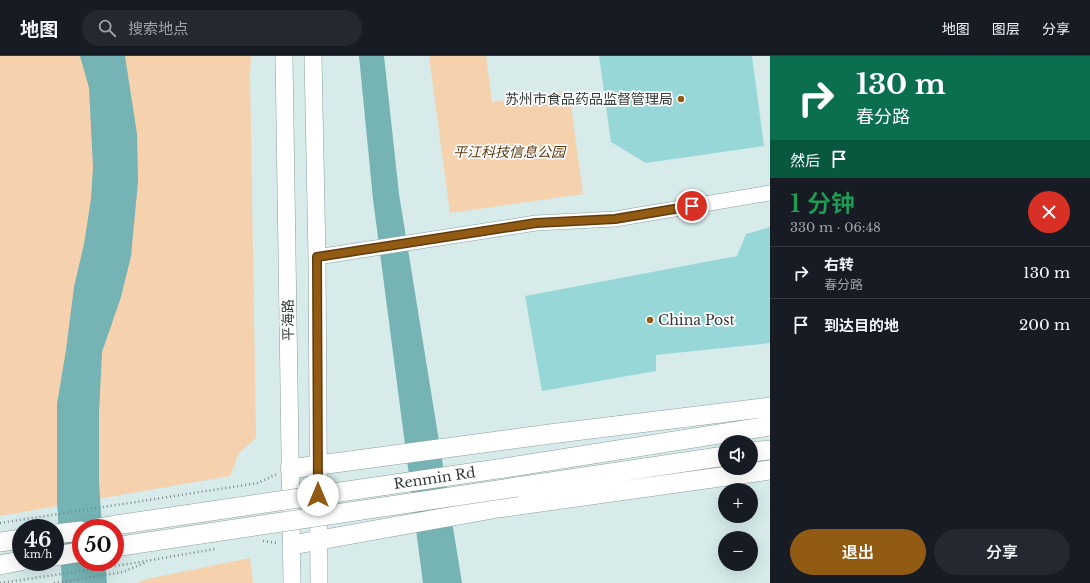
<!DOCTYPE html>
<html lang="zh">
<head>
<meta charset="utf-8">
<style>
	body { margin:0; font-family:"Libre Baskerville","Noto Sans SC",serif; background:#242831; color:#f1f3f6; height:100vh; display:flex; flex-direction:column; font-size:15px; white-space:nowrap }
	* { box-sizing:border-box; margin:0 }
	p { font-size:13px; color:#9ea1a6 }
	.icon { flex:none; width:22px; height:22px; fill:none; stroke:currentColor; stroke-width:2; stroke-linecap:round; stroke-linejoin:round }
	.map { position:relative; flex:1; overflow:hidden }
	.side { display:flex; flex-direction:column; background:#171b24; width:320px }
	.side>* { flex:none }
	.hud { background:#0b6e4f; color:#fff; overflow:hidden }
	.controls { position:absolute; left:718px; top:379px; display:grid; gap:8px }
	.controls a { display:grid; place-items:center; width:40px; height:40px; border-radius:50%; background:#171b24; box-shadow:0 4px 16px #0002; font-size:20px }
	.speed { position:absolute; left:12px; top:463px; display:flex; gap:8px; font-size:20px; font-weight:700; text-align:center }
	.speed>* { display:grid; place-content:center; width:52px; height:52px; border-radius:50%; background:#171b24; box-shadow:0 4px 16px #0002; line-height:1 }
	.speed small { font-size:10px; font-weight:400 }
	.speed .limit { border:6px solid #d22; background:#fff; color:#111 }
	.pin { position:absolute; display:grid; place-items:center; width:34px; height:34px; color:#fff; margin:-17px; border:2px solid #fff; border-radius:50%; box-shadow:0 1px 4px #0007 }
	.me { position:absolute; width:44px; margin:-22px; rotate:0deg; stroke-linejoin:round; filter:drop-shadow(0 0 3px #0008) }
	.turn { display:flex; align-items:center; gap:14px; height:84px; padding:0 20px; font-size:18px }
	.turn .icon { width:52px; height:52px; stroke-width:2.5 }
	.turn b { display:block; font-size:28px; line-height:34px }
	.then { display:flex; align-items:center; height:38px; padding:0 20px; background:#0003; gap:8px; font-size:15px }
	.round { display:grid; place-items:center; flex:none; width:42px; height:42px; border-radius:21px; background:#242831 }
	.summary { display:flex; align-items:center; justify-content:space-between; height:68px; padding:0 20px }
	h1 { font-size:24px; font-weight:600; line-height:30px; color:#1e9e55 }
	.cta { display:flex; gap:8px; margin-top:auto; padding:8px 20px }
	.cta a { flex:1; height:46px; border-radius:24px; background:#925b14; color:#fff; font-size:16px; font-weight:600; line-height:46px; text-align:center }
	.cta a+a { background:#242831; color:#f1f3f6 }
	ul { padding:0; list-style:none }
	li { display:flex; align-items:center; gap:12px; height:52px; padding:0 20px; border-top:1px solid #363941 }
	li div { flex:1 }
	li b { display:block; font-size:15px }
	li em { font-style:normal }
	header { display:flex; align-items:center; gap:24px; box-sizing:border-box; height:56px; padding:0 20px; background:#171b24; border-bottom:1px solid #363941 }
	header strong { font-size:19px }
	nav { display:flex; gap:22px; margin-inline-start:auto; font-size:14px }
	.search { width:280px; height:36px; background:#242831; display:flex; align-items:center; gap:10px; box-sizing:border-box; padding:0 14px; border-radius:22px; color:#9ea1a6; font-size:15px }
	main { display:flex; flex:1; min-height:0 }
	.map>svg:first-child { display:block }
</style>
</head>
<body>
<header>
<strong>地图</strong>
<div class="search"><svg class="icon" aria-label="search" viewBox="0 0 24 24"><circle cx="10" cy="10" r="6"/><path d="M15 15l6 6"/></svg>搜索地点</div>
<nav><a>地图</a><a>图层</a><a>分享</a></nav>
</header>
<main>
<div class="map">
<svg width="770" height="527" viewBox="0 0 770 527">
	<rect width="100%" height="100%" fill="#d6ebea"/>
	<path fill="#f5d1ae" d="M0 0H251L250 19 256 382 239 397 230 420 0 460Z
		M429 0H486L492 46 569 35 583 138 450 157Z
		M250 502 253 527H137L147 523Z"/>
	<path fill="#75b3b4" d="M80 0H125L137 78 138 126 131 200 121 241 102 296 99 357V426L102 472H81V506H105L107 527H62L57 445V348L66 294 74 231 84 188 91 143 93 111 89 32Z
		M359 0H384L399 138 462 527H423L373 143Z"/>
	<path fill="#98d7d8" d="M599 0H752L764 90 646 107 611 86Z
		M770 171V287L656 299V315L542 335 525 240 737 200 746 178Z"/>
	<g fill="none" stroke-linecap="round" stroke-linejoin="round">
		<g stroke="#8c9f9f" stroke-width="16">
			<path id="tertiary" d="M317 201 536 167 615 163 770 137"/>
		</g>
		<g stroke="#8c9f9f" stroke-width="18">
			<path id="secondary" d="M284 0 292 527
				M313 0 317 201 319 527"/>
		</g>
		<g stroke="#8c9f9f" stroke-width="20">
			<path id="primary" d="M751 396 770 394
				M517 410 770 370
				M290 413 550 378 770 351
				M517 431 725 400
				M98 472 116 469
				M55 478 81 475
				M0 486 21 483
				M292 489 498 452 770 414
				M55 500 81 496
				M0 509 21 505"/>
		</g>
		<path stroke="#7d8b8a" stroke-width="2.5" stroke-dasharray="1 3" stroke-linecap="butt" d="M0 467 258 427 277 418
			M263 485 278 487
			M0 527 128 508 215 493
			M54 527 123 516 147 506"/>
		<use href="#tertiary" stroke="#fff" stroke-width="15"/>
		<use href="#secondary" stroke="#fff" stroke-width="17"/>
		<use href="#primary" stroke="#fff" stroke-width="19"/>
		<g stroke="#8c9f9f" stroke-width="20" stroke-linecap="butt">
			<g id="primary-bridge">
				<path id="s1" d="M116 469 517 410"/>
				<path d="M121 490 517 431"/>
			</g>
		</g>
		<use href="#primary-bridge" stroke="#fff" stroke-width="19"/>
	</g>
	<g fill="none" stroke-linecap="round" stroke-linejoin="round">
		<g stroke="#5f3b0d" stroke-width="10">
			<path id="route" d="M318 439 317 201 536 167 615 163 692 150"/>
		</g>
		<use href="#route" stroke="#925b14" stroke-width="7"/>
	</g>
	<g fill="#925b14" stroke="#fff" stroke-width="1.5">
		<circle cx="681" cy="43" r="4"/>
		<circle cx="650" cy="264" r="4"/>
	</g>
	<g text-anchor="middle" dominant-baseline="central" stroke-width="3.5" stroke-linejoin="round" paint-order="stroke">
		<g font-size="14" fill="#333b3b" stroke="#fff" text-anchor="end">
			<text x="673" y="43">苏州市食品药品监督管理局</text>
			<text x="658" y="264" text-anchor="start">China Post</text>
		</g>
		<g font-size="14" font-style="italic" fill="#5d390e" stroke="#fff">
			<text x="509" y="96">平江科技信息公园</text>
		</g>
		<g font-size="14" fill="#333b3b" stroke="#fff">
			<text transform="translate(288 264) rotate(-91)">平海路</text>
			<text stroke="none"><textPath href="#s1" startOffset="322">Renmin Rd</textPath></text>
		</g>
	</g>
</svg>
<div class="controls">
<a><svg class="icon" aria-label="sound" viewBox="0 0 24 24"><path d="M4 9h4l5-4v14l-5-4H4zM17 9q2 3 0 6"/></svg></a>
<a>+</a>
<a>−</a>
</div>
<div class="speed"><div>46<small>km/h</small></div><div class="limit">50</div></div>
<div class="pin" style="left:692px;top:150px;background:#d93025"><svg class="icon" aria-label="arrive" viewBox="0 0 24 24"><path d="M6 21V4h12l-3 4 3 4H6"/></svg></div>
<svg class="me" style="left:318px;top:439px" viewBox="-20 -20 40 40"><circle r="19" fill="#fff"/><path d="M0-13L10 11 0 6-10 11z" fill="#925b14"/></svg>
</div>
<section class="side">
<div class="hud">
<div class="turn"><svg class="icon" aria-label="right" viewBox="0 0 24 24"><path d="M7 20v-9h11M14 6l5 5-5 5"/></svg><div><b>130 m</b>春分路</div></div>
<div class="then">然后<svg class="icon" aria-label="arrive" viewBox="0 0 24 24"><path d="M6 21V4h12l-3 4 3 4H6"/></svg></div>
</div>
<div class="summary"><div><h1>1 分钟</h1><p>330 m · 06:48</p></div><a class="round" style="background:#d93025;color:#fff"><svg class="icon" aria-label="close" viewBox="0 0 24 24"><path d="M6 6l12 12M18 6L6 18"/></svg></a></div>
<ul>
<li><svg class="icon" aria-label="right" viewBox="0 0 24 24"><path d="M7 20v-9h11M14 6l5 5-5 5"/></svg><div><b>右转</b><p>春分路</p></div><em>130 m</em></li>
<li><svg class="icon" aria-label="arrive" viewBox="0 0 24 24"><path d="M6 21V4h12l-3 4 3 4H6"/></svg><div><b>到达目的地</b></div><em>200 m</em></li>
</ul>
<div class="cta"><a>退出</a><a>分享</a></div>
</section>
</main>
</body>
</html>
